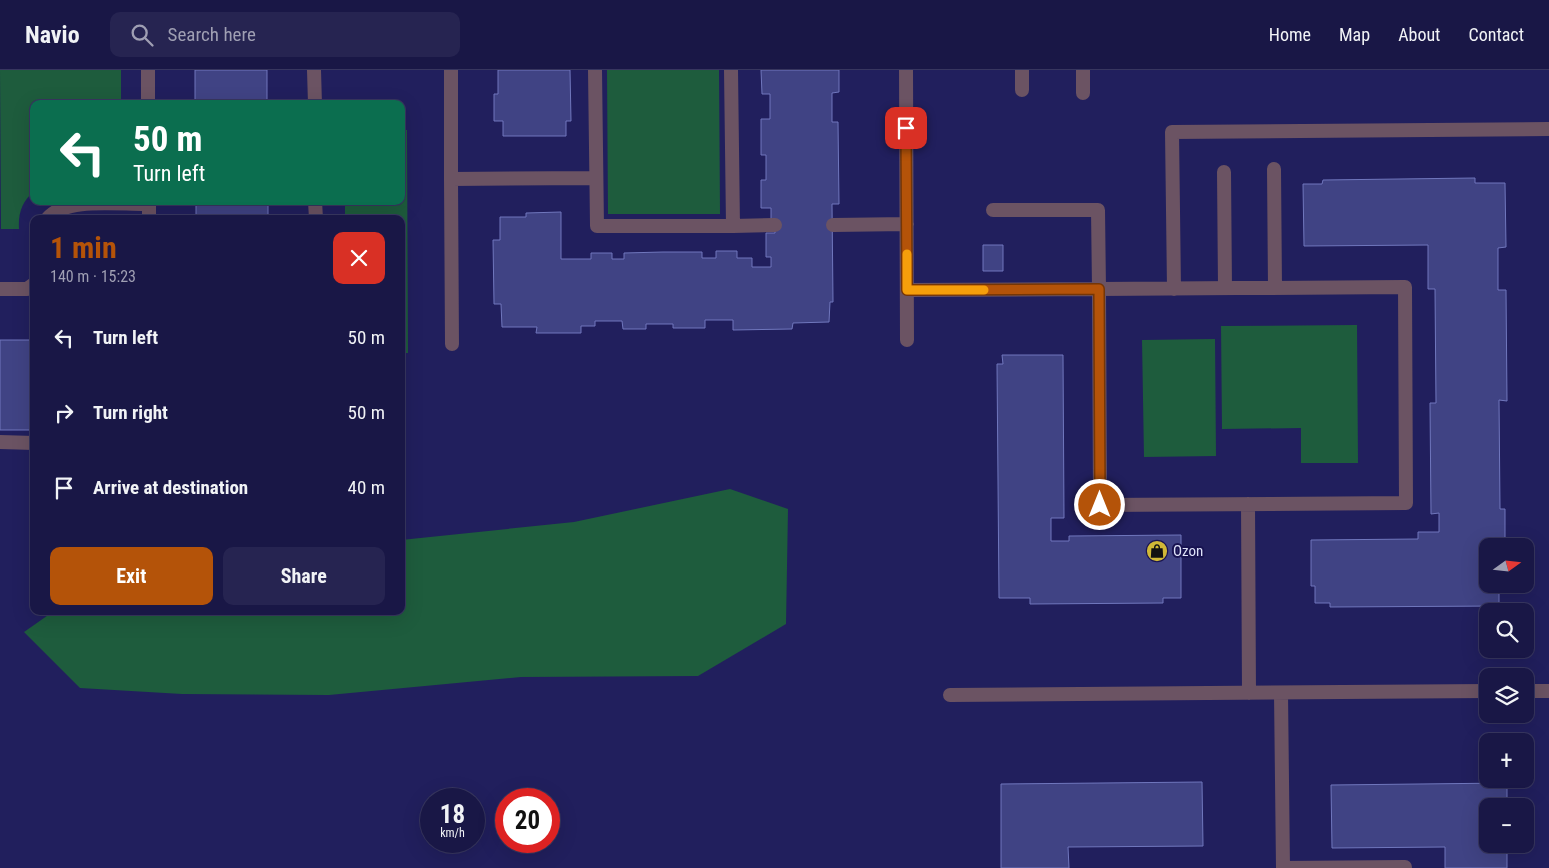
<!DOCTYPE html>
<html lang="en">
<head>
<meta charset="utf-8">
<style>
	body { margin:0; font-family:"Roboto Condensed",sans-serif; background:#262451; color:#f1f3f6; height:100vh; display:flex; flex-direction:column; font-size:19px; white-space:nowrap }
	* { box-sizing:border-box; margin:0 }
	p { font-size:16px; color:#9f9fb3 }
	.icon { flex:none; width:28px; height:28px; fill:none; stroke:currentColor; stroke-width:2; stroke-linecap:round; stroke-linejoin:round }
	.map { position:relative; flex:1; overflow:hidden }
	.panel { position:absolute; left:30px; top:145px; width:375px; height:400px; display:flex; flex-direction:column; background:#191746; border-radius:10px; box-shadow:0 5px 20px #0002,0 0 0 1px #37365f }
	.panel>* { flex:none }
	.top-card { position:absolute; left:30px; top:30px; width:375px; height:105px; border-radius:10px; box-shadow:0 5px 20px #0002,0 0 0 1px #37365f; background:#0b6e4f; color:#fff; overflow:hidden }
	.needle { width:32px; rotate:75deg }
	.fabs { position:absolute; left:1479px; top:468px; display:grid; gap:10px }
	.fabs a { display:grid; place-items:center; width:55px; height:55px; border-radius:10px; background:#191746; box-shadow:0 5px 20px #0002,0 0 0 1px #37365f; font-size:25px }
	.speed { position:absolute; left:420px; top:718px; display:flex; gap:10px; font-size:25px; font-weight:700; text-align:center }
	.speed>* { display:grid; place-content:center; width:65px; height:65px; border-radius:50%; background:#191746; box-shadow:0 5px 20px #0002,0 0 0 1px #37365f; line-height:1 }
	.speed small { font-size:12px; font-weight:400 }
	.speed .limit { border:8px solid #d22; background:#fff; color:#111 }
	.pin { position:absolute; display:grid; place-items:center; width:42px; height:42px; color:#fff; margin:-21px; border-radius:10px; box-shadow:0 2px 8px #0006 }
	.me { position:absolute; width:55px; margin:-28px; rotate:0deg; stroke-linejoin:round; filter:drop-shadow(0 0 4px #0008) }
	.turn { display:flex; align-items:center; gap:18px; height:105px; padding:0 20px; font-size:22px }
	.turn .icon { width:65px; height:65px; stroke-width:2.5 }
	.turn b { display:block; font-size:35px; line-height:42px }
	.round { display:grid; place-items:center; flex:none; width:52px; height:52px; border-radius:10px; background:#262451 }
	.headline { display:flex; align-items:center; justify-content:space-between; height:85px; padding:0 20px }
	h1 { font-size:30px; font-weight:700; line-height:38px; color:#b45309 }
	.button { display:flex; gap:10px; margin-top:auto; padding:10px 20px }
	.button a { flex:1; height:58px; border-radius:10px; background:#b45309; color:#fff; font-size:20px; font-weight:700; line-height:58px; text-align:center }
	.button a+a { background:#262451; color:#f1f3f6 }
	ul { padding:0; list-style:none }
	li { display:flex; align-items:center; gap:15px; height:75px; padding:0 20px }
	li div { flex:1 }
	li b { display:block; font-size:19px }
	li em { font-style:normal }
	header { display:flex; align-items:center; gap:30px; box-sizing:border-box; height:70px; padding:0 25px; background:#191746; border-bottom:1px solid #37365f }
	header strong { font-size:24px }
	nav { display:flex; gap:28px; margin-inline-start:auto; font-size:18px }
	.search { width:350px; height:45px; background:#262451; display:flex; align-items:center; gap:12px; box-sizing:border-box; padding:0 18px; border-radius:10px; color:#9f9fb3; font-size:19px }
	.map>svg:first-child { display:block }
</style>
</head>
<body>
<header>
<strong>Navio</strong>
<div class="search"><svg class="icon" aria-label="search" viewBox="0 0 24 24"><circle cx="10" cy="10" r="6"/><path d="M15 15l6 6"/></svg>Search here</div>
<nav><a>Home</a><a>Map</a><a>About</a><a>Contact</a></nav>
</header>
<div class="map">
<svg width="1549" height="798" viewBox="0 0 1549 798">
	<rect width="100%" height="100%" fill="#211f5d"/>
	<path fill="#1e5c3d" d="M0 0H121V34H34V121C22 132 18 143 19 159H1Z
		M607 0H719L720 144H608Z
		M401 60H407L408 283H401V149H345V131H401Z
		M1357 255 1358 393H1301V358L1222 359 1221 256Z
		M1215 269 1216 386 1144 387 1142 270Z
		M730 419 788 439 786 554 698 606 521 607 329 625 182 624 80 618 24 562 54 541H401V470L574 452Z"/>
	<path fill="#404384" stroke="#7077bd" d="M195 0H267V34H195Z
		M498 0H570L571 51H566V66H503V51H494V24H498Z
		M761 0H839V22L832 23V52H838L839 134H832L833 232H830L829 252 793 253 792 259 733 260V250H705V258H673V254H646V259H623L622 251H595V256H581V263H536L537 257H502L501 234H494L493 170H500V147H526V143L561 142V189H591V183H612V189H624V183L663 182H702V188H716V181H737V188H752V197H771V187H766V163H775V155L771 151V138H761V110H766V85H761V49H770V24H762Z
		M1475 108V113H1505L1506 177 1498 178V220H1506L1507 331 1499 330 1500 439H1505V476H1488V514H1499V536L1330 537V533H1315V516H1311V470L1418 469V462H1439V443L1431 444 1430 333H1436L1435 219H1428V175L1304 176 1303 114H1322L1323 110Z
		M196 131H268V149H196Z
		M983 175H1003V201H983Z
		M0 270H34V360H0Z
		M1002 285H1063L1064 448H1051V471H1069V466L1181 465V528H1163V533L1030 534V528H999L997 294H1003Z
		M1202 712 1203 776 1068 777 1069 798H1001V714Z
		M1507 713V736H1488V774H1507V798H1445V777L1332 778 1331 715Z"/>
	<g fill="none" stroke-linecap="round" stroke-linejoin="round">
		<path stroke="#6b5363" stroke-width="14" d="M148 0V34
			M314 0 315 34
			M451 0V109L596 108
			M595 0 597 156H733L731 0
			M906 0 907 270
			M1022 0V20
			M1083 0V23
			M1274 99 1275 218
			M1224 102 1225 218
			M451 109 452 274
			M149 131V149
			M315 131 316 149
			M47 149C66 126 121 135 149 134
			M833 155 907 154
			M733 156 775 155
			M0 219H27L34 214
			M1174 219 1172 62 1549 59
			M907 220 1099 219 1100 435 1406 433 1405 217 1099 219 1098 140H993
			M0 372 34 373
			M1248 434 1249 623
			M1525 621H1549
			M1281 623 1283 798 1405 797
			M950 625 1488 621"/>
	</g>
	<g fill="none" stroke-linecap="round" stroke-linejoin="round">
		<g stroke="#753606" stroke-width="12">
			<path id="route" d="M906 58 907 220 1099 219 1100 435"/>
		</g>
		<use href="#route" stroke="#b45309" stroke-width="9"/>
		<path stroke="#f59e0b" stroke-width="9" d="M907 184V220H984"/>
	</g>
	<defs>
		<g id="shop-disc" transform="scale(1.125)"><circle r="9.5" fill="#d0b837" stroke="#181351"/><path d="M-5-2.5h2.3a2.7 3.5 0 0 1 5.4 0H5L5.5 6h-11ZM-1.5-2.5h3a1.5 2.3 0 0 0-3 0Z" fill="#111"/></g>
	</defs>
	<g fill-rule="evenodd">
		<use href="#shop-disc" x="1157" y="481"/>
	</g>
	<g text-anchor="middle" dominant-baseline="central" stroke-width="4" stroke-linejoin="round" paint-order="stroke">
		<g font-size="15" fill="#dee2f9" stroke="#181351" text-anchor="start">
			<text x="1173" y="481">Ozon</text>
		</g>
	</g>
</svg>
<div class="fabs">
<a><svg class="needle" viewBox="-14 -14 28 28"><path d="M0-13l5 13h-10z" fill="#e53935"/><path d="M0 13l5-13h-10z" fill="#9f9fb3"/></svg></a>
<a><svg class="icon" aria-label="search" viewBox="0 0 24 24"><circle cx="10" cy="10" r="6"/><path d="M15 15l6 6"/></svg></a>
<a><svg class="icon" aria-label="layers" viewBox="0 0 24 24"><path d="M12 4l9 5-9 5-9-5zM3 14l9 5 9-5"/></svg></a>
<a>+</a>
<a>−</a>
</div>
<div class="speed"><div>18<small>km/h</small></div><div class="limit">20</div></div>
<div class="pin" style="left:906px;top:58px;background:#d93025"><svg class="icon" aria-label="arrive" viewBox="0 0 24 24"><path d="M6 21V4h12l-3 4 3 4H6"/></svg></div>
<svg class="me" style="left:1100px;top:435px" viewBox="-20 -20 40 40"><circle r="17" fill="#b45309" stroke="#fff" stroke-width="3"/><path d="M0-11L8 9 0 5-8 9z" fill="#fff"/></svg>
<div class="top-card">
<div class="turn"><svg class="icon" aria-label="left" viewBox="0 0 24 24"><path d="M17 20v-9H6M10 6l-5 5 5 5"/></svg><div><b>50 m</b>Turn left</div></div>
</div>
<section class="panel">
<div class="headline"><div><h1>1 min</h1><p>140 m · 15:23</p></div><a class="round" style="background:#d93025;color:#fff"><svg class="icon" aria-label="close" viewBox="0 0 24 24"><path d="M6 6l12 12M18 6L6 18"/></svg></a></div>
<ul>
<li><svg class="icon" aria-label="left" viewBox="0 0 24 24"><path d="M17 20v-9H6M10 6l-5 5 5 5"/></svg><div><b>Turn left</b></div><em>50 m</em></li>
<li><svg class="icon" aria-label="right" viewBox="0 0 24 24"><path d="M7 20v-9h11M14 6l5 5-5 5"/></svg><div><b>Turn right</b></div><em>50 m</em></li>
<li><svg class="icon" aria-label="arrive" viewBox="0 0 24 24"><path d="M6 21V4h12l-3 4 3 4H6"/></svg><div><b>Arrive at destination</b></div><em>40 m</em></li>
</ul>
<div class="button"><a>Exit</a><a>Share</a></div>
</section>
</div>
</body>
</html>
